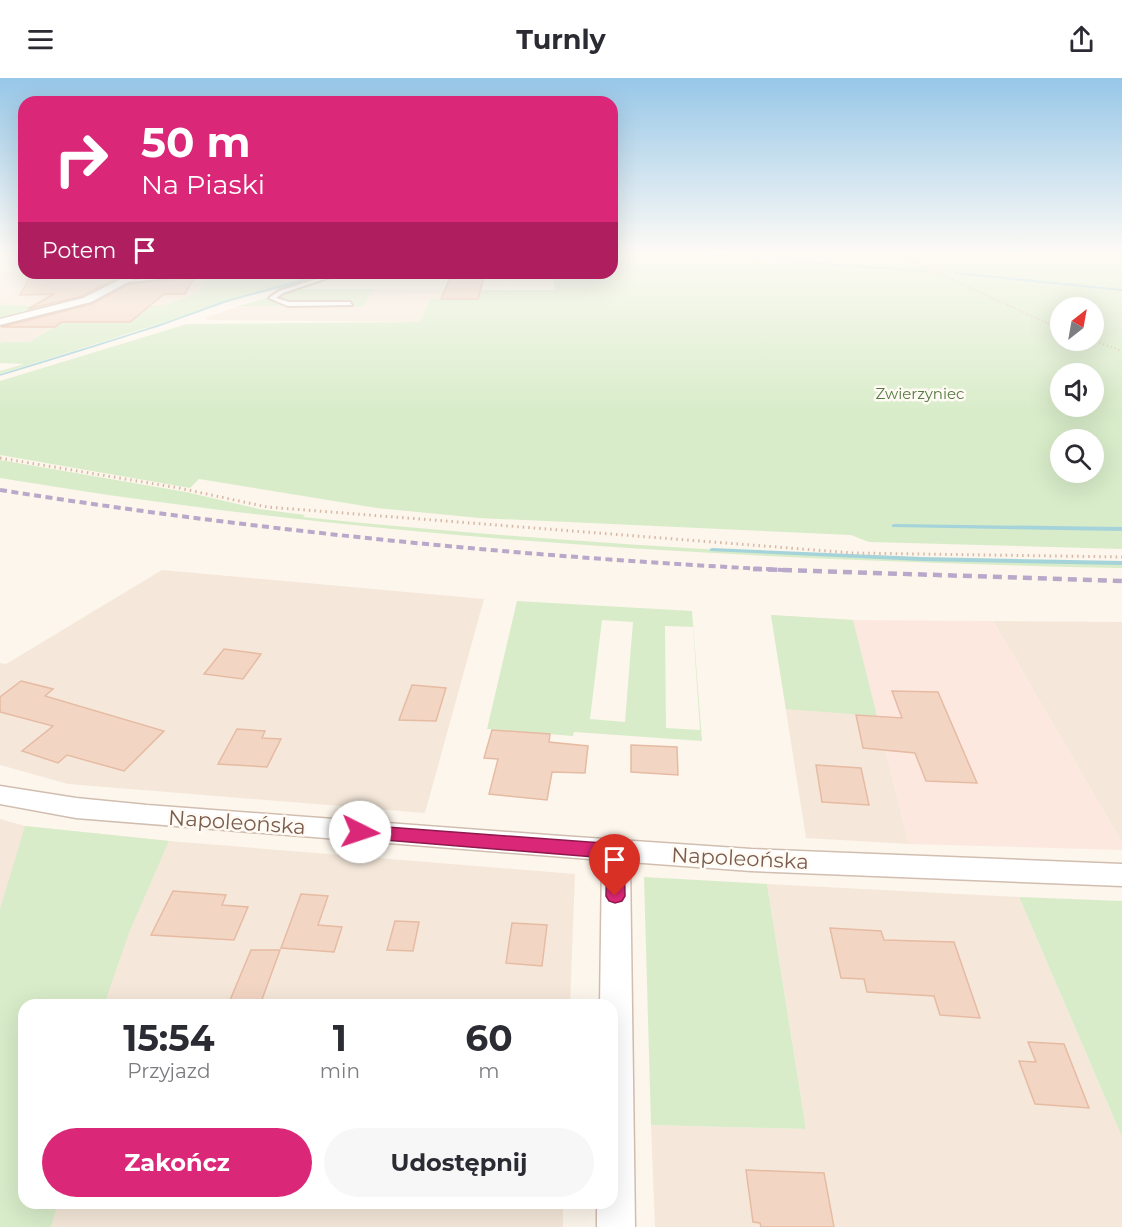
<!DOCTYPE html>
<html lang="pl">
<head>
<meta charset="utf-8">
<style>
	body { margin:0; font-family:Montserrat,sans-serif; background:#f7f7f7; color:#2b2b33; height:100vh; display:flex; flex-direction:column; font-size:22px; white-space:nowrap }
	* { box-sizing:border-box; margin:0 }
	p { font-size:20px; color:#7c7c81 }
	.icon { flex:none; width:33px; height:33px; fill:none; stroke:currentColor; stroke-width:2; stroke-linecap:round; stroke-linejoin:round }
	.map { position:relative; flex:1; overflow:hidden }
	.panel { position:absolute; left:18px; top:921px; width:600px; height:210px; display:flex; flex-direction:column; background:#fff; border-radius:18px; box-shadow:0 6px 24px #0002 }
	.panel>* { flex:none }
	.banner { position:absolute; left:18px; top:18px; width:600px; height:183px; border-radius:18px; box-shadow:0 6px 24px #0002; background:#db2777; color:#fff; overflow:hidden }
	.needle { width:39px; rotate:31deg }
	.controls { position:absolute; left:1050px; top:219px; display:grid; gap:12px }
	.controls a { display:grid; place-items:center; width:54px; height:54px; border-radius:50%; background:#fff; box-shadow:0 6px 24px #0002; font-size:30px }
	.pin { position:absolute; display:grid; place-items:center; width:51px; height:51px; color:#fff; margin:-62px -26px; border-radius:50% 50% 50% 0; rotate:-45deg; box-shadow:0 0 6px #0007 }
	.pin .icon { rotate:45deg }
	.me { position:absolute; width:66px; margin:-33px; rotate:94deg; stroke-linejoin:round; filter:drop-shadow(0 0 4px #0008) }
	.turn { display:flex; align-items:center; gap:21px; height:126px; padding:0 24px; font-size:27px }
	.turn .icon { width:78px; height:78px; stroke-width:2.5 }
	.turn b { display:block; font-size:42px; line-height:51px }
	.then { display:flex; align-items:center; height:57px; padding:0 24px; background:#0003; gap:12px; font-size:22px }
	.eta { display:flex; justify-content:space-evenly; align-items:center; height:102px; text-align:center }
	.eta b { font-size:36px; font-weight:700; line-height:42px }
	.button { display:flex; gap:12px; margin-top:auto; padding:12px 24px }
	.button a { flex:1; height:69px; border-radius:36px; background:#db2777; color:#fff; font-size:24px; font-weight:700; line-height:69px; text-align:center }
	.button a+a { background:#f7f7f7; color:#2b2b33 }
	header { display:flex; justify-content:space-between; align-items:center; height:78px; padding:0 24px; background:#fff; font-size:27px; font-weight:700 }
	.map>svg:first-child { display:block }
</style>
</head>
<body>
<header><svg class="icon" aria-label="menu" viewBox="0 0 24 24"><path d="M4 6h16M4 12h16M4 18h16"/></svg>Turnly<svg class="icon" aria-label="share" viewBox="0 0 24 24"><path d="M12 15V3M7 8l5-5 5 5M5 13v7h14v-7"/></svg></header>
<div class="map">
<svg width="1122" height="1149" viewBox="0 0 1122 1149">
	<rect width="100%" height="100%" fill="#fdf6ec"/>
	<path fill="#f5e8da" d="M24 192V195H131L99 214 58 228 0 227V194Z
		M243 195H320L301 202 202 209 199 214 163 228H150L129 245H61L29 264 0 266V247L84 227 132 205Z
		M374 211 481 212 478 221H431L420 244 208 242 204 240 239 228 362 229Z
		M162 492 484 521 425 735 68 706 0 687V585L6 586Z
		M771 537 853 542 909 766 806 760Z
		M993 543 1122 544V765Z
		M0 741 25 748 169 763 575 796 570 927H24V1125H56L0 1139Z
		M767 806 1019 819 1122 1059V1149H655L651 1047 806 1051Z
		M58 1125H563V1149H51Z"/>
	<path fill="#fde8e0" d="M853 542 993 543 1122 765V772L909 766Z"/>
	<path fill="#d8ecc9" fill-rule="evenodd" d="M612 175H1122V471L869 464 851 457 479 440 377 430 199 401 190 410 0 377V303L187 246 420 244 430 221H478L481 212H555L552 195H612ZM1060 230H1094V262H1060ZM1060 296H1094V328H1060ZM1060 362H1094V394H1060Z
		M230 195H320L0 296V293L24 286 0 285V266L3 264H29L61 245H129L150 228H163L199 214 201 209H205L204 198 126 206Z
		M296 211H374L363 229 239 228Z
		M93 216 97 217 0 243V227L58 228Z
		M0 382 186 414 259 431 305 437 303 439C576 467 848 482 1122 486V490C746 482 372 462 0 400Z
		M517 523 692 533 702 663 574 654 573 658 487 651ZM602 542 633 544 625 644 590 641ZM665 548 693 549 700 652 666 650Z
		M771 537 853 542 877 638 786 631Z
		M25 748 169 763 130 852 104 927H24V1125H36L35 1131 58 1125 51 1149H0V831Z
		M644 799 767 806 806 1051 651 1047Z
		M1019 819 1122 823V1059Z"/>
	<path fill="#bfe3e8" stroke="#a5d3da" stroke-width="1.5" d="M327 195C293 209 256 213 222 225 149 252 74 275 0 297L158 248 223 224Z"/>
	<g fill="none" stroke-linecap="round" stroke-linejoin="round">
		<path fill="#a5d3da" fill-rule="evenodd" d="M680 175H691L928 193 926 194Z
			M955 194 1122 211V213L956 196Z
			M894 446 1122 449V453L892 449V447Z
			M712 470 922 479 1122 483V487L922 483 710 473V471Z"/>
	</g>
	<path fill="#f3d5c3" stroke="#e6bba3" stroke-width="1.5" d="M32 195H128L82 218 28 231 54 216 20 217Z
		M452 195H485L478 221H441Z
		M194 200 185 216H164L130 244H62L55 249H1L92 226 129 206Z
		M224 571 261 576 243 601 204 596Z
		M21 603 53 611 45 618 164 653 124 693 67 677 58 685 22 673 53 648 0 634V619Z
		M412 607 446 610 436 643 399 642Z
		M892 613 938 614 977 705 926 703 915 675 863 670 856 637 902 640Z
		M237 651 265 653 262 660 281 661 267 689 218 686Z
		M492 652 550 656 549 664 588 668 585 695 552 694 547 722 489 716 498 681 484 680Z
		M631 667 677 669 678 697 631 694Z
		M816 687 861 690 869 727 822 724Z
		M173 813 226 817 222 827 248 829 234 862 151 857Z
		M301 816 328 818 318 847 342 849 334 874 281 870Z
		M395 843 419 844 413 873 387 872Z
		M512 845 547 847 542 888 506 885Z
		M830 850 881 853 884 862 954 864 980 940 940 937 934 918 867 914 864 901 841 900Z
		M251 872H280L260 927H228Z
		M1028 964 1064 966 1089 1030 1035 1026 1019 983 1036 984Z
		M746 1092 824 1095 834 1149H761L760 1145 753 1144Z"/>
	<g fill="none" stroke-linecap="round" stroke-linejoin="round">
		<g stroke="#d1beb0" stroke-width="4">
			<path id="lane" d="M205 195H224L127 204 125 203Z
				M335 195H342L283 215 276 220 289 224H350L352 227 288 228 269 220 279 213Z"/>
		</g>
		<g stroke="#d1beb0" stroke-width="3">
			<path id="street" d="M133 195H145L91 224 0 247V241L83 220Z
				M0 708 76 720 147 727 561 758 751 771 1122 786V808L751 793 630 784 635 1149H597V1125H612V927H600L602 782 76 740 0 726Z"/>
		</g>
		<path stroke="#d9b8a5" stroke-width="1.5" stroke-dasharray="1 2" stroke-linecap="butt" d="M895 175 1060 251"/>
		<path stroke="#d9b8a5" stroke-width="2" stroke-dasharray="1 3" stroke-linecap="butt" d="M1092 262 1122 273"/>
		<path stroke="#d9b8a5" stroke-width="3" stroke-dasharray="1.5 4" stroke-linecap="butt" d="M0 380 179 410 267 429 853 475 1122 479"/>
		<use href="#lane" fill="#fff" fill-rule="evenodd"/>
		<use href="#street" fill="#fff" fill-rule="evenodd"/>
		<path stroke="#b9a8c9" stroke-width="4" stroke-dasharray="7 4.5" stroke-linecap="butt" d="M0 412C260 453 521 479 784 492"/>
		<path stroke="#b9a8c9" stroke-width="4.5" stroke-dasharray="9 6" stroke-linecap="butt" d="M753 491 1122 503"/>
	</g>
	<linearGradient id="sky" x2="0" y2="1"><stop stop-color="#97c7e8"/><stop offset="0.52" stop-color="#fefbf6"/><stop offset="1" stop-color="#fefbf6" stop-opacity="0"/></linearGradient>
	<rect width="1122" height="336" fill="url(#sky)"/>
	<path fill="#db2777" stroke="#8e194d" stroke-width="1.5" d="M360 747 616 766 622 768 624 773 625 818 622 823 615 825 609 823 606 818 607 780 360 760 354 758 352 754 354 749Z"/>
	<g text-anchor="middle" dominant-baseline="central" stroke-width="5" stroke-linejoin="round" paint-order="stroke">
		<g font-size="15" fill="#537a41" stroke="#fffaf3">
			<text x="920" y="315">Zwierzyniec</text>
		</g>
		<g font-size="21" fill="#7a5c4d" stroke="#fffaf3">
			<text transform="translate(237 744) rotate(4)">Napoleońska</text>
			<text transform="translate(740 780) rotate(3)">Napoleońska</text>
		</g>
	</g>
</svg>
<div class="controls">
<a><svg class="needle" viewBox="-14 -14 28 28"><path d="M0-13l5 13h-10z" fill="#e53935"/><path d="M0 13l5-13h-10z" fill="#7c7c81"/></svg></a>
<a><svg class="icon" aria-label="sound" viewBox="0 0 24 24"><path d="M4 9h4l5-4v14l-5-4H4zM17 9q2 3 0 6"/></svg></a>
<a><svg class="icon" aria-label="search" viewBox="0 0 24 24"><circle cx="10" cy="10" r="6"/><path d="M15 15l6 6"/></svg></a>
</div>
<div class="pin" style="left:615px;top:818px;background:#d93025"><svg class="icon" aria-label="arrive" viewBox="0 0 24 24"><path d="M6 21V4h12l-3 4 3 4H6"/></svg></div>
<svg class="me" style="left:360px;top:754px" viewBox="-20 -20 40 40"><circle r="19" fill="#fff"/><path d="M0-13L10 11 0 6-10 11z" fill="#db2777"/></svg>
<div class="banner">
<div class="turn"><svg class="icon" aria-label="right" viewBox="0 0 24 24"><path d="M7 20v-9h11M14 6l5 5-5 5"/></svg><div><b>50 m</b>Na Piaski</div></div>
<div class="then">Potem<svg class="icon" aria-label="arrive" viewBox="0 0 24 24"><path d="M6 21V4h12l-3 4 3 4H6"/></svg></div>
</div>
<section class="panel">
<div class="eta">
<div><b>15:54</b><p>Przyjazd</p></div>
<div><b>1</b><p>min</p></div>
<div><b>60</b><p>m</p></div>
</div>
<div class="button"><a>Zakończ</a><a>Udostępnij</a></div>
</section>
</div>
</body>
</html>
